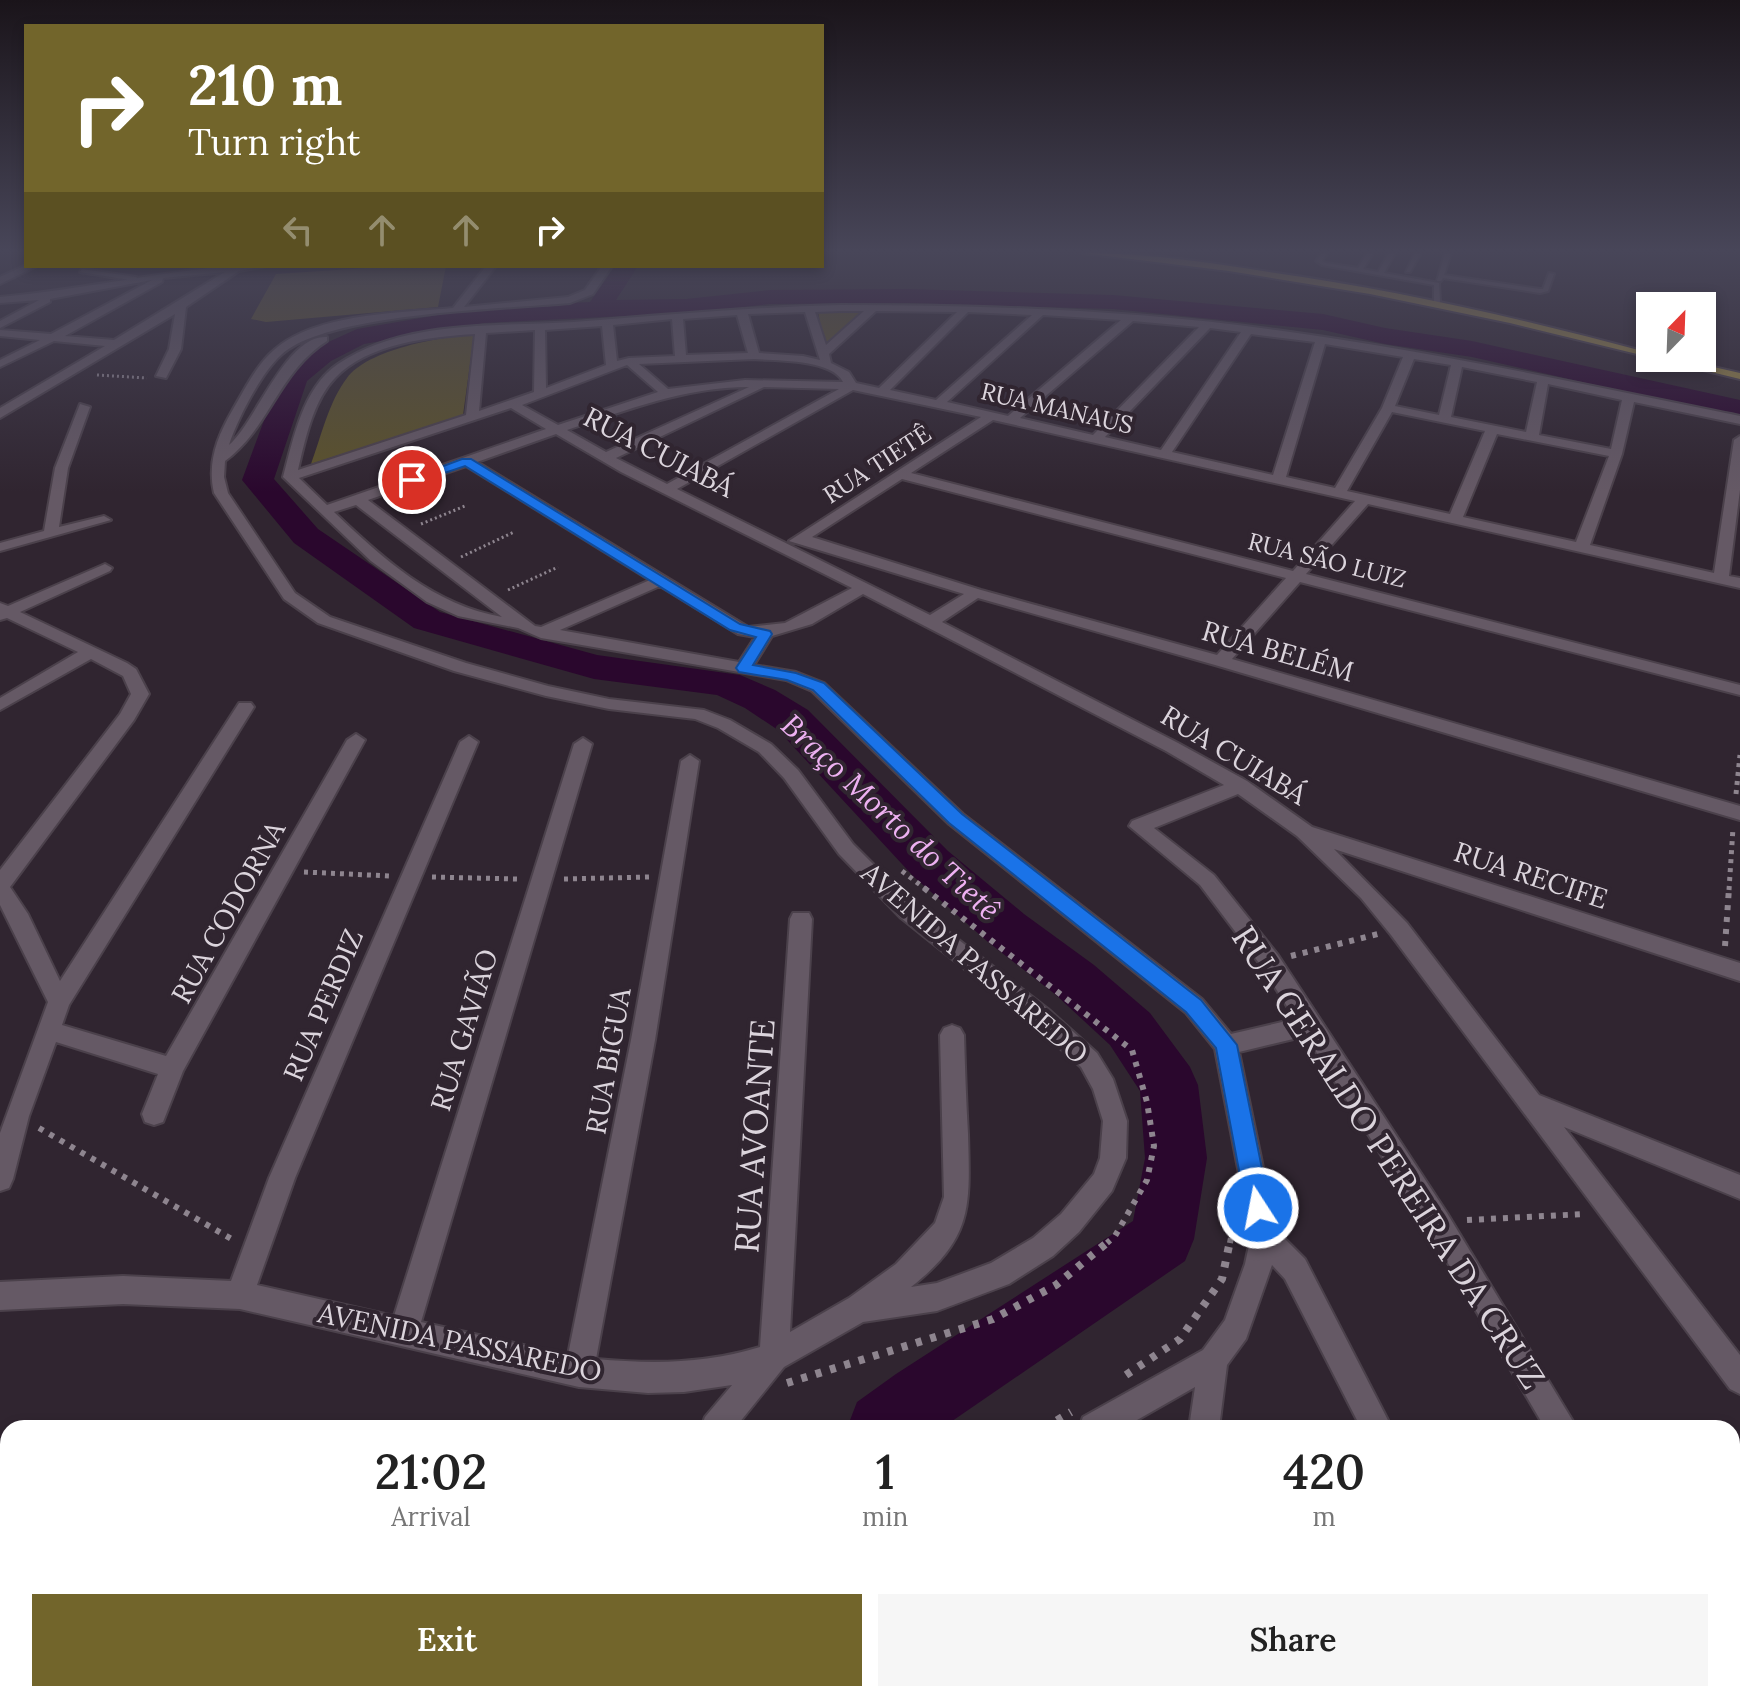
<!DOCTYPE html>
<html lang="en">
<head>
<meta charset="utf-8">
<style>
	body { margin:0; font-family:Lora,serif; background:#f6f6f6; color:#222; height:100vh; display:flex; flex-direction:column; font-size:30px; white-space:nowrap }
	* { box-sizing:border-box; margin:0 }
	p { font-size:26px; color:#767676 }
	.icon { flex:none; width:44px; height:44px; fill:none; stroke:currentColor; stroke-width:2; stroke-linecap:round; stroke-linejoin:round }
	.map { position:relative; flex:1; overflow:hidden }
	.panel { position:absolute; left:0px; top:1420px; width:1740px; height:282px; display:flex; flex-direction:column; background:#fff; border-radius:24px 24px 0 0; box-shadow:0 4px 12px #0003 }
	.panel>* { flex:none }
	.hud { position:absolute; left:24px; top:24px; width:800px; height:244px; border-radius:0px; box-shadow:0 4px 12px #0003; background:#72652b; color:#fff; overflow:hidden }
	.needle { width:52px; rotate:23deg }
	.fabs { position:absolute; left:1636px; top:292px; display:grid; gap:16px }
	.fabs a { display:grid; place-items:center; width:80px; height:80px; border-radius:0px; background:#fff; box-shadow:0 4px 12px #0003; font-size:40px }
	.pin { position:absolute; display:grid; place-items:center; width:68px; height:68px; color:#fff; margin:-34px; border:4px solid #fff; border-radius:50%; box-shadow:0 2px 8px #0007 }
	.me { position:absolute; width:88px; margin:-44px; rotate:349deg; stroke-linejoin:round; filter:drop-shadow(0 0 6px #0008) }
	.turn { display:flex; align-items:center; gap:28px; height:168px; padding:0 32px; font-size:36px }
	.turn .icon { width:104px; height:104px; stroke-width:2.5 }
	.turn b { display:block; font-size:56px; line-height:68px }
	.lanes { display:flex; align-items:center; height:76px; padding:0 32px; background:#0003; justify-content:center; gap:40px; direction:ltr }
	.lanes .off { opacity:.35 }
	.eta { display:flex; justify-content:space-evenly; align-items:center; height:136px; text-align:center }
	.eta b { font-size:48px; font-weight:600; line-height:56px }
	.action { display:flex; gap:16px; margin-top:auto; padding:16px 32px }
	.action a { flex:1; height:92px; border-radius:0px; background:#72652b; color:#fff; font-size:32px; font-weight:600; line-height:92px; text-align:center }
	.action a+a { background:#f6f6f6; color:#222 }
	.map>svg:first-child { display:block }
</style>
</head>
<body>
<div class="map">
<svg width="1740" height="1701" viewBox="0 0 1740 1701">
	<rect width="100%" height="100%" fill="#302530"/>
	<path fill="#5c522a" d="M397 266H446L438 307 266 322 251 319 276 274Z
		M818 311 862 313 824 348Z
		M474 335 463 415 311 464C321 437 329 401 347 378 367 350 441 336 474 335Z"/>
	<g fill="none" stroke-linecap="round" stroke-linejoin="round">
		<path fill="#2a072d" fill-rule="evenodd" d="M615 266H638L616 300 686 299 770 290 907 289 1113 295 1323 314 1385 328 1472 341 1740 400V418L1472 357 1385 344 1323 330 1113 309 907 303 770 304 686 313 484 323 364 344 331 361 307 381 274 479 318 529 440 612 597 655 740 675 775 690 808 710 948 851 1024 914 1094 965 1150 1013 1190 1067 1198 1085 1207 1158 1194 1239 1185 1261 942 1428H847L857 1402 896 1374 1133 1221 1145 1158 1140 1091 1110 1045 1056 995 988 942 914 877 778 730 745 708 717 695 594 679 414 628 294 543 242 480 280 377 313 349 357 329 484 307 590 302Z
			M547 1694H633L630 1701H544Z"/>
		<g stroke="#4b414b" stroke-width="4">
			<path id="lane" d="M1322 253H1327L1322 261 1326 263 1358 268 1367 253H1373L1363 269 1378 272 1389 253H1395L1384 273 1439 283 1440 302 1437 304 1434 302V285L1322 265 1316 261Z
				M1415 253H1421L1410 272H1406Z
				M1445 253H1451L1444 275 1540 289H1543L1549 273 1554 274 1548 291 1540 293 1443 278 1441 281H1437Z
				M82 269 136 277 139 279 136 281 80 272Z"/>
		</g>
		<g stroke="#4b414b" stroke-width="4">
			<path id="street" d="M26 265 37 266 0 284V277Z
				M230 266H266L239 271 186 307 181 349 166 378 156 376 169 349 175 314 0 418V408L105 346 54 341 0 367V360L40 340 0 336V330L51 334 152 280 50 299V302L0 328V321L39 300 0 303V297C77 290 153 273 230 266ZM225 272 114 340 65 336 162 282 163 278Z
				M486 266H496L464 307 568 297 585 290 602 266H612L593 294 570 303C505 309 326 313 281 355 261 373 237 420 229 445 256 422 286 334 327 337V341C279 371 269 429 225 461L224 477 228 493 295 593 330 617 466 663 548 686 609 699 704 710 730 720 771 744 798 770 853 844 915 906 1048 1009 1097 1053 1113 1079 1127 1121 1126 1158 1112 1191 1079 1232 1053 1256 1009 1284 937 1311 863 1322 784 1367 735 1428H701L705 1417 732 1385 684 1392 648 1393 579 1387 240 1309 123 1304 0 1310V1282L123 1276 231 1281 269 1178 460 742 469 736 478 742 295 1178 257 1285 394 1316 574 744 583 738 592 744 421 1322 568 1355 631 1040 681 761 690 755 699 761 655 1040 596 1359C653 1364 705 1364 760 1347L790 919 793 913H809L812 919 790 1332 849 1298 896 1264 935 1223 944 1197 940 1035 944 1028 952 1025 960 1028 964 1035C965 1068 966 1101 968 1134 970 1207 973 1238 911 1287L937 1283 991 1263 1033 1238 1061 1214 1094 1174 1100 1158 1103 1121 1093 1089 1081 1067 1032 1023 901 918 839 854 784 778 759 752 718 728 695 719 609 709 546 696 454 671 318 623 284 599 214 493C207 463 217 437 232 411 243 392 257 364 274 350 316 313 400 313 453 308Z
				M841 305C986 305 1132 310 1276 330 1432 351 1586 385 1740 416V424L1634 402 1622 454 1590 545 1714 573 1734 440 1740 436V490L1729 576 1740 578V588L1368 504 1306 574 1740 685V695L1300 582 1232 659 1740 806V820L1215 665 978 598 942 622 1178 743 1247 781 1312 827 1740 963V981L1334 849 1407 923 1539 1095 1740 1175V1199L1564 1127 1740 1355V1394L1730 1389 1391 935 1361 898 1297 836 1238 794 1154 828 1214 875 1278 955 1447 1213 1577 1428H1545L1429 1231 1306 1036 1239 1052 1276 1230 1305 1259 1392 1428H1361L1285 1279 1272 1265 1246 1339 1227 1365 1219 1428H1189L1195 1387 1123 1428H1079L1083 1417 1203 1350 1225 1320 1245 1264 1251 1236 1215 1049 1186 1013 949 824 812 691 786 680 541 638 518 628 458 616 427 602 371 561 283 477C293 440 303 387 338 364 405 319 497 327 574 322 663 315 752 307 841 305ZM841 311H864L826 345 815 312ZM876 311 957 312 879 388 856 383 849 372 831 363 829 354ZM805 312 820 360 803 356 759 353 748 314ZM968 312 1032 315 936 400 890 390ZM737 315 748 353 686 355 683 319ZM1043 315 1121 320 1008 416 947 402ZM672 319 675 356 629 358 617 361 613 325ZM1133 321 1199 327 1093 435 1020 418ZM602 326 606 365 546 388 545 330ZM1210 328 1241 332 1161 450 1105 437ZM535 330 534 392 479 411 486 333ZM475 334 466 415 298 470C305 440 313 401 335 378 368 343 430 337 475 334ZM1251 334 1315 342 1273 475 1172 452ZM1325 344 1403 357 1382 408 1335 488 1286 477ZM754 359C777 361 832 359 843 382L745 380 668 389 639 364ZM1414 359 1451 365 1439 415 1395 406ZM627 365 658 392 558 425 522 405ZM1462 367 1537 382 1526 432 1451 417ZM1548 384 1622 400 1611 449 1539 435ZM749 387 606 452 567 430C627 410 685 387 749 387ZM764 387 839 389 667 484 616 458ZM853 390 981 417 789 541 964 594 930 615 677 489ZM511 408 546 429 327 505 299 478ZM1392 412 1485 431 1450 514 1347 491ZM993 420 1355 501 1293 571 911 473ZM556 434 621 472 852 588 785 623 748 627 477 462ZM1497 434 1609 456 1576 542 1463 517ZM466 466 650 580 541 627 535 626 368 500ZM902 479 1286 578 1217 655 981 590 812 537ZM356 505 502 617C434 605 383 559 334 512ZM660 586 738 634 755 637 739 662 560 630ZM863 594 1166 751 1224 785 1132 821 1129 826 1200 885 1262 967 1295 1019 1231 1034 1202 999 963 814 824 683 796 672 754 665 772 636 812 624Z
				M80 404 90 407 68 468 59 527 104 516 111 520 0 551V543L44 531 55 468Z
				M105 564 112 568 110 571 20 612 127 663 136 669 149 694 134 720 10 887 28 914 60 981 239 703H251L254 707 69 1005 62 1025 166 1056 347 740 356 734 365 740 183 1071 163 1122 154 1125 145 1122 142 1114 158 1074 56 1042 29 1116 13 1179 9 1188 0 1191V1133L48 1002 0 905V870L120 714 131 694 123 676 91 659 0 710V698L78 652 7 618 0 620V603L8 606Z
				M0 1506H8V1538H0Z
				M8 1678V1694H30L29 1701H0V1681Z
				M470 1694H510L507 1701H467Z
				M717 1694H765L768 1701H719Z
				M1150 1694H1186L1185 1701H1149Z
				M1406 1694H1442V1701H1406Z
				M1637 1694H1673L1674 1701H1638Z"/>
		</g>
		<g stroke="#4b414b" stroke-width="4">
			<path id="primary" d="M1082 253C1145 253 1207 262 1269 272 1398 290 1524 319 1650 353V358H1674L1740 373V379L1510 323 1370 294 1229 271Z"/>
		</g>
		<path stroke="#8e858f" stroke-width="3" stroke-dasharray="2 3" stroke-linecap="butt" d="M97 375 147 378
			M421 524 465 506
			M461 557 514 532
			M508 590 558 567"/>
		<path stroke="#8e858f" stroke-width="5" stroke-dasharray="4 5" stroke-linecap="butt" d="M1736 794 1740 755
			M902 871 927 890
			M304 872 390 876
			M432 877 518 879
			M564 879 650 877
			M1729 890 1733 828"/>
		<path stroke="#8e858f" stroke-width="6" stroke-dasharray="5 7" stroke-linecap="butt" d="M924 888 1132 1050 1147 1102 1154 1146 1147 1180 1115 1236 1107 1243
			M1725 946 1729 888
			M1291 956 1378 934
			M39 1128 235 1241
			M1467 1220 1585 1214
			M1230 1243 1234 1221"/>
		<path stroke="#8e858f" stroke-width="8" stroke-dasharray="6 9" stroke-linecap="butt" d="M1126 1375 1180 1339 1222 1279 1230 1241
			M787 1383 993 1319 1056 1285 1109 1241
			M1044 1428 1071 1412
			M529 1701 535 1694
			M692 1701 698 1694"/>
		<use href="#lane" fill="#655965" fill-rule="evenodd"/>
		<use href="#street" fill="#655965" fill-rule="evenodd"/>
		<use href="#primary" fill="#9a8746" fill-rule="evenodd"/>
	</g>
	<linearGradient id="sky" x2="0" y2="1"><stop stop-color="#1a141a"/><stop offset="0.51" stop-color="#484659"/><stop offset="1" stop-color="#484659" stop-opacity="0"/></linearGradient>
	<rect width="1740" height="492" fill="url(#sky)"/>
	<path fill="#1a73e8" stroke="#114b97" stroke-width="2" d="M462 459H471L740 624 770 631 772 634 753 665 796 673 824 683 962 814 1201 1000 1237 1045 1270 1208 1267 1216 1258 1220 1250 1216 1246 1208 1216 1048 1186 1012 949 823 813 690 787 680 739 672 736 668 756 637 730 630 465 466 412 484 406 480Z"/>
	<g text-anchor="middle" dominant-baseline="central" stroke-width="8" stroke-linejoin="round" paint-order="stroke">
		<g font-size="24" fill="#dbd4dc" stroke="#302530">
			<text transform="translate(1057 408) rotate(13)">RUA MANAUS</text>
			<text transform="translate(877 464) rotate(-33)">RUA TIETÊ</text>
			<text transform="translate(1327 560) rotate(14)">RUA SÃO LUIZ</text>
		</g>
		<g font-size="28" fill="#dbd4dc" stroke="#302530">
			<text transform="translate(659 452) rotate(27)">RUA CUIABÁ</text>
			<text transform="translate(1278 651) rotate(16)">RUA BELÉM</text>
			<text transform="translate(1234 755) rotate(31)">RUA CUIABÁ</text>
			<text transform="translate(1531 875) rotate(18)">RUA RECIFE</text>
			<text transform="translate(228 912) rotate(-61)">RUA CODORNA</text>
			<text transform="translate(975 963) rotate(41)">AVENIDA PASSAREDO</text>
			<text transform="translate(323 1005) rotate(-67)">RUA PERDIZ</text>
			<text transform="translate(464 1030) rotate(-73)">RUA GAVIÃO</text>
			<text transform="translate(608 1061) rotate(-80)">RUA BIGUA</text>
			<text transform="translate(460 1342) rotate(12)">AVENIDA PASSAREDO</text>
		</g>
		<g font-size="30" font-style="italic" fill="#eeb1f2" stroke="#302530">
			<text transform="translate(891 817) rotate(43)">Braço Morto do Tietê</text>
		</g>
		<g font-size="34" fill="#dbd4dc" stroke="#302530">
			<text transform="translate(754 1136) rotate(-86)">RUA AVOANTE</text>
			<text transform="translate(1389 1157) rotate(57)">RUA GERALDO PEREIRA DA CRUZ</text>
		</g>
	</g>
</svg>
<div class="fabs">
<a><svg class="needle" viewBox="-14 -14 28 28"><path d="M0-13l5 13h-10z" fill="#e53935"/><path d="M0 13l5-13h-10z" fill="#767676"/></svg></a>
</div>
<div class="pin" style="left:412px;top:480px;background:#d93025"><svg class="icon" aria-label="arrive" viewBox="0 0 24 24"><path d="M6 21V4h12l-3 4 3 4H6"/></svg></div>
<svg class="me" style="left:1258px;top:1208px" viewBox="-20 -20 40 40"><circle r="17" fill="#1a73e8" stroke="#fff" stroke-width="3"/><path d="M0-11L8 9 0 5-8 9z" fill="#fff"/></svg>
<div class="hud">
<div class="turn"><svg class="icon" aria-label="right" viewBox="0 0 24 24"><path d="M7 20v-9h11M14 6l5 5-5 5"/></svg><div><b>210 m</b>Turn right</div></div>
<div class="lanes"><svg class="icon off" aria-label="left" viewBox="0 0 24 24"><path d="M17 20v-9H6M10 6l-5 5 5 5"/></svg><svg class="icon off" aria-label="ahead" viewBox="0 0 24 24"><path d="M12 20V5M6 11l6-6 6 6"/></svg><svg class="icon off" aria-label="ahead" viewBox="0 0 24 24"><path d="M12 20V5M6 11l6-6 6 6"/></svg><svg class="icon" aria-label="right" viewBox="0 0 24 24"><path d="M7 20v-9h11M14 6l5 5-5 5"/></svg></div>
</div>
<section class="panel">
<div class="eta">
<div><b>21:02</b><p>Arrival</p></div>
<div><b>1</b><p>min</p></div>
<div><b>420</b><p>m</p></div>
</div>
<div class="action"><a>Exit</a><a>Share</a></div>
</section>
</div>
</body>
</html>
